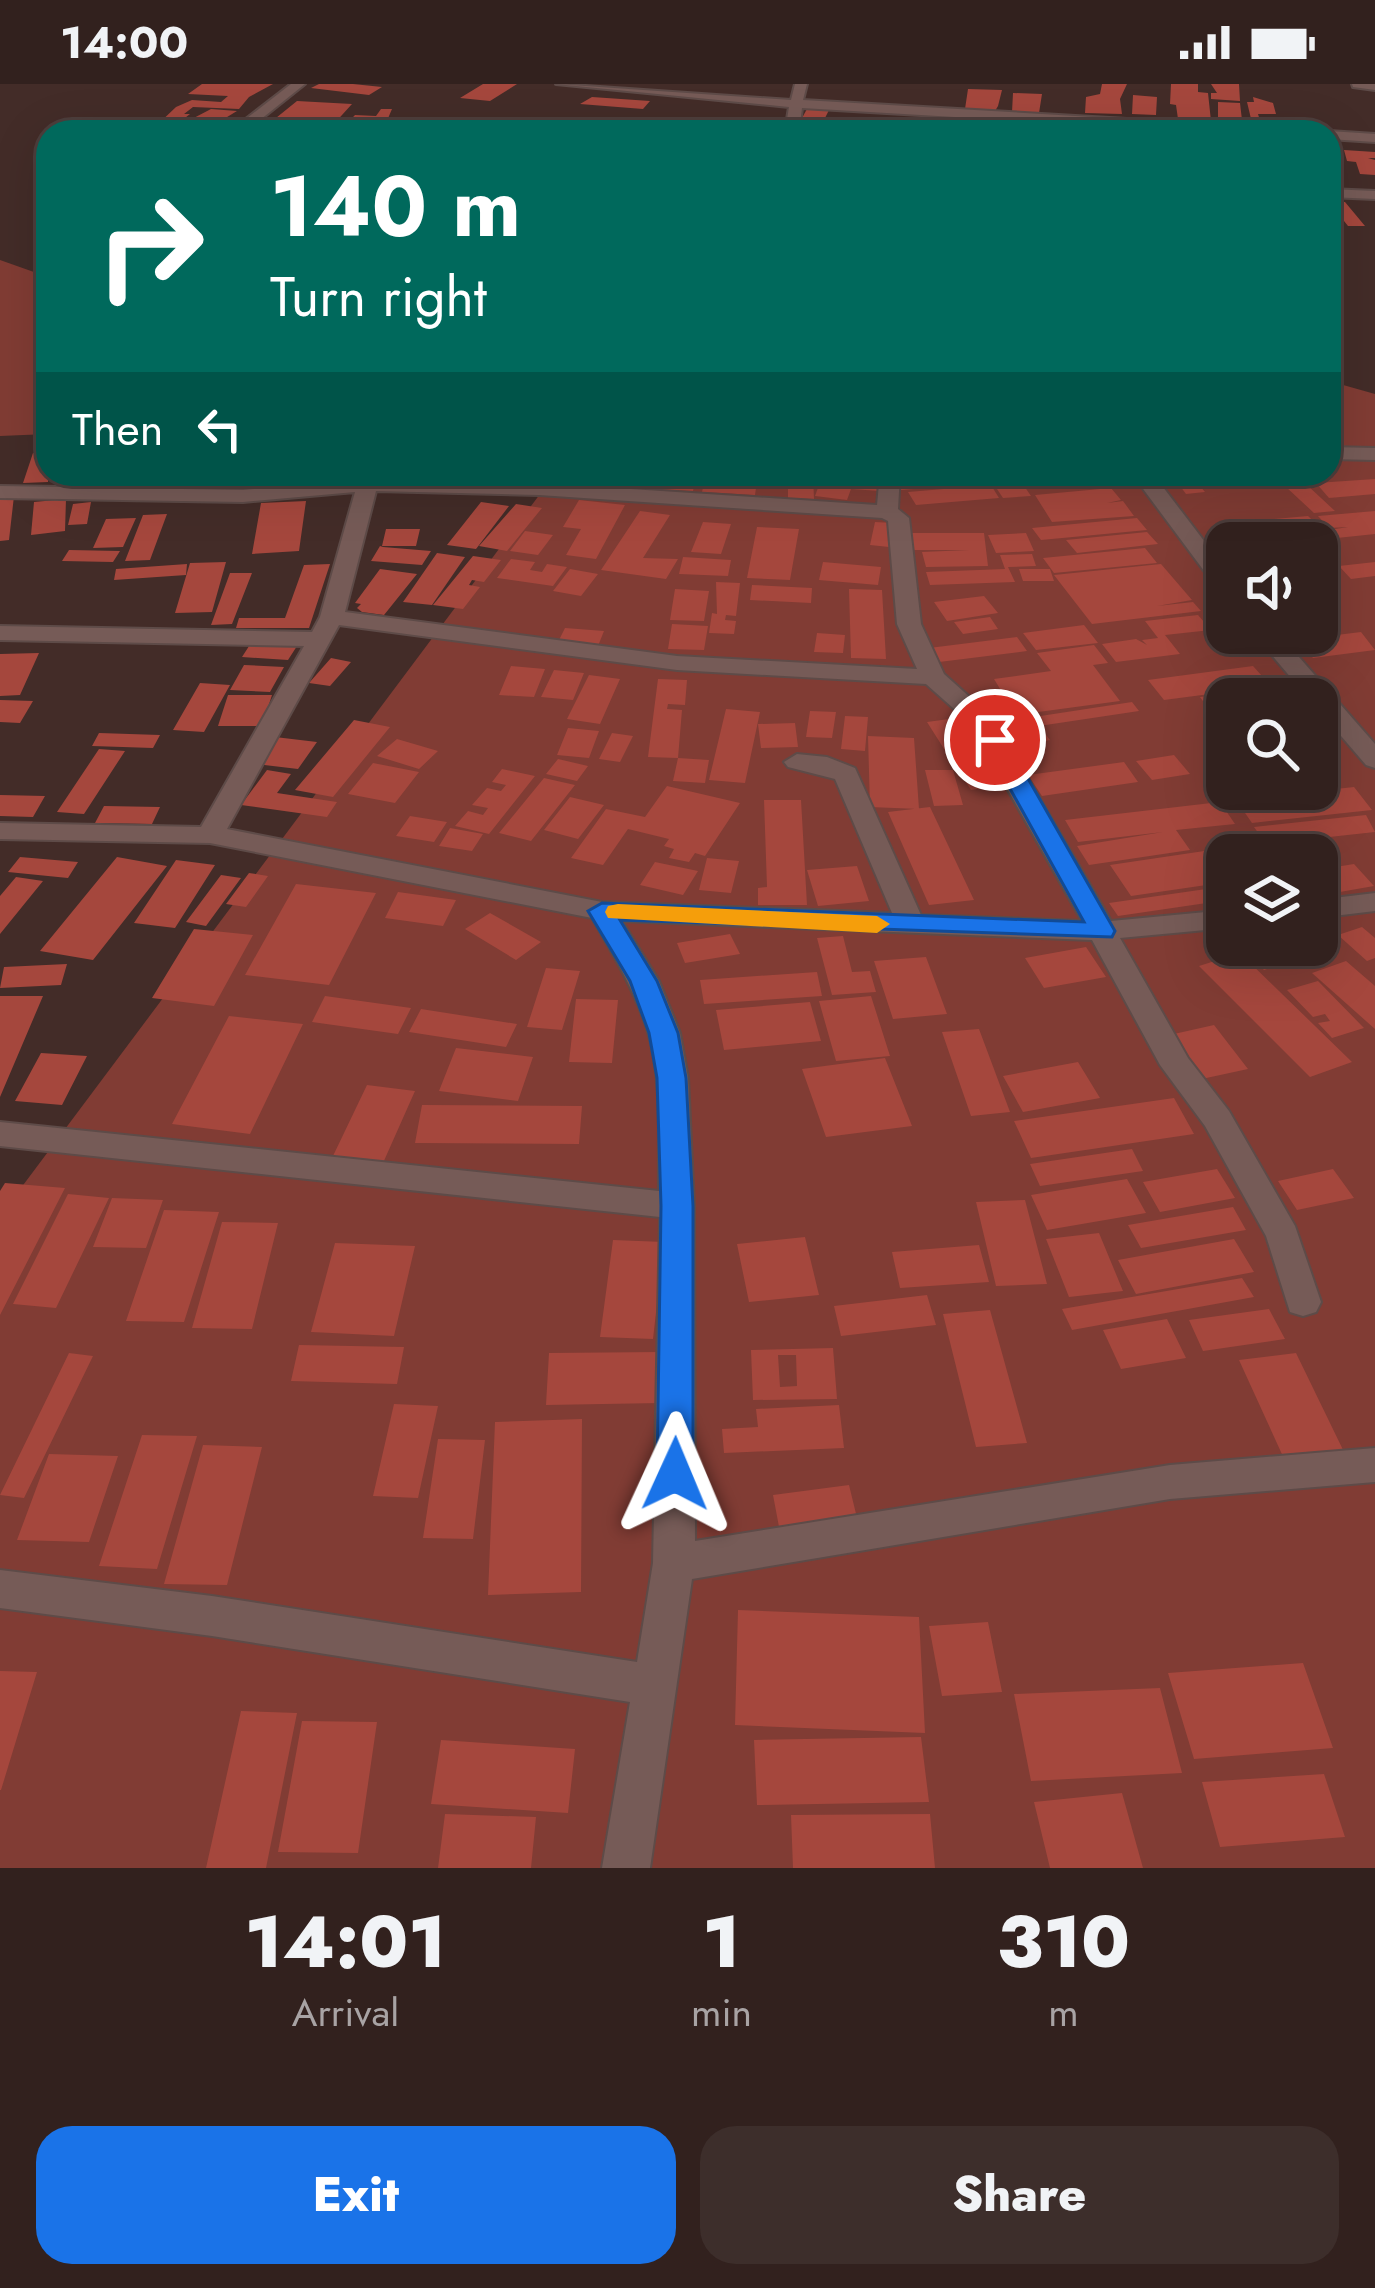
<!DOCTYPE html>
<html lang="en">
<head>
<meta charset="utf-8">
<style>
	body { margin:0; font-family:Jost,sans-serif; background:#3d2e2b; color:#f1f3f6; height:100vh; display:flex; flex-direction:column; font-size:45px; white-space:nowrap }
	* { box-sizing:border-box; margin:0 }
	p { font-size:39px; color:#a8a3a4 }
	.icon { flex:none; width:66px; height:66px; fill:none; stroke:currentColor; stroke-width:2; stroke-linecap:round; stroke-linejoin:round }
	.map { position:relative; height:1784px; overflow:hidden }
	.panel { display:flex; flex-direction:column; background:#32211e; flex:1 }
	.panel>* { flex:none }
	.hud { position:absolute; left:36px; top:36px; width:1305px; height:366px; border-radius:36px; box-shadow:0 12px 48px #0002,0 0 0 3px #4d3e3c; background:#00695c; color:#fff; overflow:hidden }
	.controls { position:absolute; left:1206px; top:438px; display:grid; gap:24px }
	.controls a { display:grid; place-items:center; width:132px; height:132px; border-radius:24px; background:#32211e; box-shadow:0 12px 48px #0002,0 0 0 3px #4d3e3c; font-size:60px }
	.pin { position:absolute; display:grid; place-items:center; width:102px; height:102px; color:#fff; margin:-51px; border:6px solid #fff; border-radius:50%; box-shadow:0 3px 12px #0007 }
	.me { position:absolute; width:132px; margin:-66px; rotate:1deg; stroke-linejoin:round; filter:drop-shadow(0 0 9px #0008) }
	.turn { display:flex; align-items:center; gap:42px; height:252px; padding:0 36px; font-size:54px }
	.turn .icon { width:156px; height:156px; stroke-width:2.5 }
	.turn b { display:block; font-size:84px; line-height:102px }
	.then { display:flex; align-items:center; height:114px; padding:0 36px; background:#0003; gap:24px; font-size:45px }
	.eta { display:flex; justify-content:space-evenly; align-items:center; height:204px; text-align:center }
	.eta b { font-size:72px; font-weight:800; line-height:84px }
	.cta { display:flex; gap:24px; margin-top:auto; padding:24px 36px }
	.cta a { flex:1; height:138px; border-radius:36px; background:#1a73e8; color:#fff; font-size:48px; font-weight:800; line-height:138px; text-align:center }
	.cta a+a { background:#3d2e2b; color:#f1f3f6 }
	.status { display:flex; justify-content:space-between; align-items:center; height:84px; padding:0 60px; background:#32211e; direction:ltr }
	.status svg { height:33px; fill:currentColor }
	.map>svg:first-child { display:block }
</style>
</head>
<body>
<div class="status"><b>14:00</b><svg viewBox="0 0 49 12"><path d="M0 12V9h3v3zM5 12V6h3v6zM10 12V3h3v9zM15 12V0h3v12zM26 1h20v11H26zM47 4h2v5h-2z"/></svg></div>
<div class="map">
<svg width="1375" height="1784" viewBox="0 0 1375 1784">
	<rect width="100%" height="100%" fill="#432c28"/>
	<path fill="#813c34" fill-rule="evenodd" d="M0 176 48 193V350L0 352Z
		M1329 297 1375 310V1784H0V1132L555 390H1329ZM1227 459H1317V549H1227ZM1227 615H1317V705H1227ZM1227 771H1317V861H1227Z"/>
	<path fill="#a5473d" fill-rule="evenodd" d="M202 0H273L249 13 239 25 193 23 184 30H190L181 37H188L211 25 237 27 209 44 155 43 176 23 192 16 221 18 228 12 188 10Z
		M319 0H353L382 3 369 11 311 4Z
		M483 0H517L490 17 460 14Z
		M1102 0H1127L1120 15 1122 30 1085 29 1086 13 1100 10Z
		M1171 0H1198V8L1208 9 1211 37 1178 35 1176 21 1170 20Z
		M1211 0H1239L1240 17 1211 15V9H1217Z
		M968 5 1002 6 998 22 995 27 965 25Z
		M1013 9 1042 10 1039 29 1012 28Z
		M1133 11 1157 13 1156 31 1132 30Z
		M592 13 650 17 643 25 580 20Z
		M1253 13 1273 19 1276 30H1258L1261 40 1252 39 1247 18H1254Z
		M297 17 352 20 332 42 271 38Z
		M1218 18 1240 19 1242 36 1218 34Z
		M808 23 830 24 818 48 795 47Z
		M381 25H392L386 39 362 38 358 42 405 44 401 48H339L355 31 376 32Z
		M1344 66 1375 68V74H1368L1375 76V91L1360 90 1356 78 1347 77Z
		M1329 118H1345L1365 142H1348Z
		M48 368V398L23 399 33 369Z
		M139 390 137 404 98 407 101 392Z
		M658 390H697L693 407 654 405Z
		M706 390H758L755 411 702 408Z
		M788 390H813L814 415 788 414Z
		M823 390 853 393 883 390 880 407 851 405 847 416 815 412Z
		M892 390H1016L1031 412 1003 414 993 399 901 406Z
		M1212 390H1268L1278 400 1226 405Z
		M1212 393 1218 400 1199 401 1205 408 1186 410 1180 402 1159 404 1154 397Z
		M1375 395V410L1329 414 1316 399Z
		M991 401 999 414 916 421 908 408Z
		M1307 401 1335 427 1314 429 1286 403Z
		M1111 404 1121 416 1107 419 1123 417 1134 432 1052 438 1035 411Z
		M14 412 9 456 0 457V414Z
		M66 415 65 447 31 451 34 418Z
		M579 416 625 421 596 475 566 471 581 445 563 443Z
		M306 417 299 467 252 470 261 419Z
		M91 418 87 440 68 441 73 420Z
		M481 418 509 422 476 465 447 461Z
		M516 420 542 424 507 467 479 462Z
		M640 427 670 431 643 474 678 475 666 495 601 486Z
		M1375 427V450L1337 454 1329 446 1348 443 1329 444 1318 432Z
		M167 430 150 476 125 477 143 431Z
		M1308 432 1336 459H1298L1274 435Z
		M136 434 123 463 93 464 106 435Z
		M1137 434 1147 446 1041 456 1032 444Z
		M703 438 731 440 721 470 691 468Z
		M875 438 894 439 889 463 870 461Z
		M757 443 799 445 790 496 747 494Z
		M386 445H420L416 462H382Z
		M525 447 553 451 538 471 510 467Z
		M1147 448 1158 460 1077 469 1066 456Z
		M911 449H984L988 482 926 483 922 468 969 466H914Z
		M1026 449 1034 467 996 469 988 451Z
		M380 462 383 463 431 467 422 481 371 477Z
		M1145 464 1157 479 1054 489 1043 474Z
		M69 466 120 467 113 478 62 477Z
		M437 469 465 473 432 521 403 518Z
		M1032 470 1036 482 1008 483 1015 498 930 501 926 488 1005 485 1000 471Z
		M473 472 501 476 484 498 472 496 469 501 480 503 463 525 433 521Z
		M683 473 731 476 728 492 679 490Z
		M511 475 535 478 530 486 542 488 547 480 567 483 553 502 497 494Z
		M226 478 212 528 175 529 190 479Z
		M823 478 881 483 878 501 819 496Z
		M1375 478V492L1351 495 1339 482Z
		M187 480 186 491 114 496 116 485Z
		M330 480 309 544H236L239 534H285L304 481Z
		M1161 480 1192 516 1157 522 1193 518 1201 527 1092 540 1054 491Z
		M380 485 417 490 384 531 362 528 357 524 361 520 355 519Z
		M570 485 598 490 581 512 553 507Z
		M1019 485H1050L1054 497H1023Z
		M230 489H252L232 540 211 541Z
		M716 498 740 499 736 532 726 531 725 536 736 537 734 550 709 549 712 529 717 530Z
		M752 501 812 504 811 519 750 516Z
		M675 505 709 507 704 537 670 536Z
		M849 505 882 506 886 575 851 574Z
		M984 512 998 529 947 537 934 518Z
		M1198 531 1211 546 1165 551 1180 570 1116 578 1102 560 1136 555 1147 561 1142 556 1158 554 1145 537Z
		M990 533 998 545 963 550 954 538Z
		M672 540 708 542 704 566 668 565Z
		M1084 541 1098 559 1036 566 1023 549Z
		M565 544 604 547 598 562 558 558Z
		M1361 548 1375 566 1313 574 1296 556Z
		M817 549 845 551 843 569 814 568Z
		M1017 553 1027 567 939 578 929 564Z
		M251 559 297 562 288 576 242 573Z
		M1094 561 1108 579 1093 581 1120 617 1016 631 994 595 1051 587 1037 569Z
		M39 569 20 611 0 612V570Z
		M331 574 351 578 330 602 309 599Z
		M244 581 284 583 270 608 230 606Z
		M511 582 545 585 534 613 499 611Z
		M1253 582 1271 602 1164 616 1148 596Z
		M554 586 584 589 573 616 541 613Z
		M589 591 620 595 600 640 567 635Z
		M658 595 687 596 685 621 668 620 667 625 682 626 678 674 648 673Z
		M200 599 230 601 204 648 173 646Z
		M1281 605 1290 615H1227V633L1216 635 1200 613Z
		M228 611H272L262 642H218Z
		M0 616 33 617 20 639 0 638Z
		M1132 618 1139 627 1039 642 1050 656 1035 659 1040 667 1025 669 1002 638Z
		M726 625 760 628 745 699 709 696Z
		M810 627 836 628 832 654 806 653Z
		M845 632 868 633 865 667 841 665Z
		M964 633 983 662 946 668 927 638Z
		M354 636 390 643 333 713 295 706Z
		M795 639 798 663 761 664 758 640Z
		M568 644 599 647 589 674 557 671Z
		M99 649 160 651 153 664 92 662Z
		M612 649 633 652 620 678 599 675Z
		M868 652 914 654 919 725 870 723Z
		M275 653 317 658 298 685 256 680Z
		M397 655 438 667 419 685 377 672Z
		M99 665 125 667 84 730 57 728Z
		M983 670 1003 701 971 706 951 675Z
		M1174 671 1190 690 1152 696 1136 677Z
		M678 674 709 676 705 699 673 697Z
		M558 675 588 682 577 697 546 690Z
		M1124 678 1138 698 1042 712 1028 691Z
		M373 679 419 688 395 719 348 710Z
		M502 685 535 692 489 750 455 742 468 727 483 731 488 724 472 721 487 704 501 707 506 701 492 698Z
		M267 686 291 690 277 709 337 718 327 733 241 721Z
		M925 686H953L963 721 934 722Z
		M544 694 575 701 531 757 499 749Z
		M667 702 740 719 705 772 695 769 689 778 669 774 674 765 664 762 669 755 628 745 603 781 571 774 606 725 645 733Z
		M1354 703 1372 726 1252 739 1236 716Z
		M0 711 45 712 33 733 0 732Z
		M570 713 604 721 578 755 544 746Z
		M764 716H801L807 821H758V804L767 803Z
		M1220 718 1235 740 1176 746 1190 766 1089 781 1077 762 1163 748 1078 758 1065 736Z
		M104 722 160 723 152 740 95 739Z
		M930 723 974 816 929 821 888 728Z
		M1366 731 1375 748 1266 760 1254 743Z
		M410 732 447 738 434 758 396 752Z
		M450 744 483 750 472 767 439 762Z
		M1238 762 1244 771H1227V798L1131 812 1110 781Z
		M20 773 78 778 68 794 8 788Z
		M117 773 167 782 93 876 40 867Z
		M707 774 739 777 731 809 699 806Z
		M176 776 215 781 175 844 134 839Z
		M655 778 698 787 683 811 640 801Z
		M1354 780 1374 802 1317 812V786Z
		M857 782 869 817 818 822 807 786Z
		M249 789 268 792 246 823 226 820Z
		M221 791 241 794 206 842 186 838Z
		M16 793 43 797 0 850V812Z
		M296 800 376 809 329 901 245 891Z
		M1227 802V816L1118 832 1109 819Z
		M398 808 456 816 443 842 385 834Z
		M490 829 541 858 516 876 465 845Z
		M1362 843 1375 854V874L1367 877 1338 851Z
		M194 845 253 851 214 922 152 914Z
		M730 850 740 870 685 879 677 859Z
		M843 852 852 888 870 887 876 908 832 911 817 854Z
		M1239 861H1272L1290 878 1264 886Z
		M1086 863 1106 893 1044 904 1025 874Z
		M1240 869 1352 978 1310 993 1199 882Z
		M926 873 947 930 893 935 874 877Z
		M1346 877 1375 902V945L1312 889Z
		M67 880 61 901 0 904 4 883Z
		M546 884 580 887 562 946 527 943Z
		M817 888 822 912 704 920 700 896Z
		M1318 897 1364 944 1332 954 1318 939 1330 937 1325 930 1313 933 1287 906Z
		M0 912H43L0 1013Z
		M325 912 411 924 398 950 312 938Z
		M871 912 890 972 836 977 819 917Z
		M576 915 618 916 612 979 569 978Z
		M810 918 821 957 724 966 716 926Z
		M421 925 517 940 506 963 409 948Z
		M229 932 303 940 250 1050 172 1040Z
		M1214 941 1248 985 1197 996 1165 952Z
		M979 945 1010 1028 971 1032 942 948Z
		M456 964 533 973 518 1017 439 1007Z
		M41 969 87 972 62 1021 15 1017Z
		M885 974 912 1042 826 1053 802 985Z
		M1078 978 1100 1014 1023 1028 1003 992Z
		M367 1001 415 1007 383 1079 333 1072Z
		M1174 1014 1194 1050 1031 1074 1014 1037Z
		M422 1021 582 1022 579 1060 415 1059Z
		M1132 1065 1143 1087 1040 1102 1030 1080Z
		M1217 1085 1235 1114 1160 1128 1143 1098Z
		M1333 1085 1354 1114 1297 1126 1278 1097Z
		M1127 1095 1146 1129 1047 1146 1031 1111Z
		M5 1099 65 1104 0 1231V1107Z
		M68 1110 109 1114 56 1224 13 1220Z
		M112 1114 163 1116 146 1164 93 1163Z
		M1025 1116 1047 1200 996 1202 976 1118Z
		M1233 1123 1246 1146 1141 1164 1128 1141Z
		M164 1126 219 1128 184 1238 126 1237Z
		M222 1138 278 1139 252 1245 192 1244Z
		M1099 1149 1123 1207 1069 1213 1046 1155Z
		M805 1153 819 1211 749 1218 737 1160Z
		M1234 1155 1254 1188 1136 1210 1118 1176Z
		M613 1156 664 1158 653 1255 600 1253Z
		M335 1159 415 1162 394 1252 311 1248Z
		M979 1161 989 1198 900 1204 892 1168Z
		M1242 1194 1254 1213 1072 1246 1062 1225Z
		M927 1211 936 1241 841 1252 834 1222Z
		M1269 1225 1285 1255 1203 1267 1189 1236Z
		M990 1226 1027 1359 976 1363 943 1230Z
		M1167 1235 1186 1274 1121 1285 1103 1246Z
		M299 1261 404 1263 397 1300 291 1297Z
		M833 1264 837 1315 753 1316 751 1266ZM778 1271H796L797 1302 780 1303Z
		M661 1268V1319L546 1321 549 1269Z
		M69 1269 93 1272 24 1414 0 1411Z
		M1296 1269 1346 1372 1286 1379 1239 1276Z
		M394 1320 438 1322 418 1414 373 1412Z
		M839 1321 844 1364 724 1369 722 1345 758 1343 756 1325Z
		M582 1335 581 1508 488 1511 495 1338Z
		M142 1351 197 1352 157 1485 99 1482Z
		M438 1355 485 1356 473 1455 423 1454Z
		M203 1361 262 1363 227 1501 164 1500Z
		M49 1370 118 1372 89 1458 17 1456Z
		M849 1401 858 1438 780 1448 773 1411Z
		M738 1526 919 1533 925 1649 735 1641Z
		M988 1538 1002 1608 942 1612 929 1542Z
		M1303 1579 1333 1664 1194 1675 1168 1589Z
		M0 1587 37 1588 1 1706H0Z
		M1160 1604 1182 1689 1031 1697 1014 1610Z
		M241 1627 297 1629 266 1784H206Z
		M302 1637 377 1638 358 1769 278 1768Z
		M921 1653 929 1718 757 1721 754 1656Z
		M441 1656 575 1665 568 1729 431 1720Z
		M1324 1690 1345 1753 1220 1763 1202 1698Z
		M1122 1709 1143 1784H1050L1034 1718Z
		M445 1730 536 1733 531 1784H438Z
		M930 1730 935 1784H793L791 1731Z"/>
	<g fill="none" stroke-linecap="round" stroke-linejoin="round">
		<g stroke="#5e4b48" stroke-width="4">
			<path id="minor" d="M291 0H305L245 48H229Z
				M556 0 791 16 795 0H807L803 16 1281 44 1288 48H1210L802 24 799 48H785L789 23Z
				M1352 0H1375V6L1353 3Z
				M1329 47 1375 50V58L1329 55V48H1324Z
				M1329 105 1375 107V115L1329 113Z
				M1329 363 1375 364V376L1329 375Z
				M360 390H380L379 395 539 399 877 421 880 390H900L898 425 909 434 921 540 944 590 993 634 1111 837 1227 826V844L1120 854 1188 974 1229 1027 1295 1142 1321 1218 1316 1228 1303 1232 1290 1228 1266 1152 1205 1042 1160 981 1092 856 622 837 659 897 680 949 688 994 694 1122 695 1457 1170 1381 1375 1364V1398L1170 1415 692 1495 650 1784H602L630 1618 212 1552 0 1524V1486L212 1512 637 1578 653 1479 660 1133 0 1062V1038L659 1107C658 1055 663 996 647 945 634 905 613 870 592 834L210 759 0 755V739L201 743 304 562 0 556V542L312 548 320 533 355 408 243 418 0 414V402L243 406 358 396ZM376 407 539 411 882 434 888 437 897 540 917 585 677 572 345 528ZM339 541 677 586 926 600 970 639 1082 837 921 831 855 684 827 673 797 670 784 678 788 683 835 695 892 829 602 818 227 745Z
				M1132 390H1153L1227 487V509L1219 507Z
				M1253 549H1278L1375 660V684L1366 681 1317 624V615H1309Z
				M1375 809V827L1317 834V816Z"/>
		</g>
		<use href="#minor" fill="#765b57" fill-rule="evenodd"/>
	</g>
	<path fill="#1a73e8" stroke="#114b97" stroke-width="3" d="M995 649 1006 656 1115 847 1112 853 620 836 657 897 678 949 686 994 693 1122V1390L687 1401 675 1405 662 1401 657 1390 661 1122 657 994 649 949 630 897 588 827 602 819 1084 838 983 656Z"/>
	<path fill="#f59e0b" d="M618 820 877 832 890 840 877 849 608 834 605 828 608 822Z"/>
</svg>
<div class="controls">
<a><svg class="icon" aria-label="sound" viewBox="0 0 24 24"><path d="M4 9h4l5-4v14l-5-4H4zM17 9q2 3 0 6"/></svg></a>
<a><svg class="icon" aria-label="search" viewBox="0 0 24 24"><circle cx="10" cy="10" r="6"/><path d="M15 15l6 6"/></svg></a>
<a><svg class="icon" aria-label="layers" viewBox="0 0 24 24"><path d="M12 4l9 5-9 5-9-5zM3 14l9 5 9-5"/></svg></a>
</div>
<div class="pin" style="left:995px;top:656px;background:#d93025"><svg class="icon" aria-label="arrive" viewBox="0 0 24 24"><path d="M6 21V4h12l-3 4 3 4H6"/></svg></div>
<svg class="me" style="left:675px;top:1390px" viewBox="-20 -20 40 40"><path d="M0-17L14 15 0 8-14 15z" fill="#1a73e8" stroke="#fff" stroke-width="4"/></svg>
<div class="hud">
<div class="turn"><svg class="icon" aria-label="right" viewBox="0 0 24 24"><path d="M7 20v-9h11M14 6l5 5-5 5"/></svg><div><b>140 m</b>Turn right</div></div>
<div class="then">Then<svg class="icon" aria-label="left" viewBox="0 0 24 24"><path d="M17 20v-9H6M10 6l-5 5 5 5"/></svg></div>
</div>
</div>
<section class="panel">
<div class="eta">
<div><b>14:01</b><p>Arrival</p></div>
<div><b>1</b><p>min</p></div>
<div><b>310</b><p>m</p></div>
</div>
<div class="cta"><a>Exit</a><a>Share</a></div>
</section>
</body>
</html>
